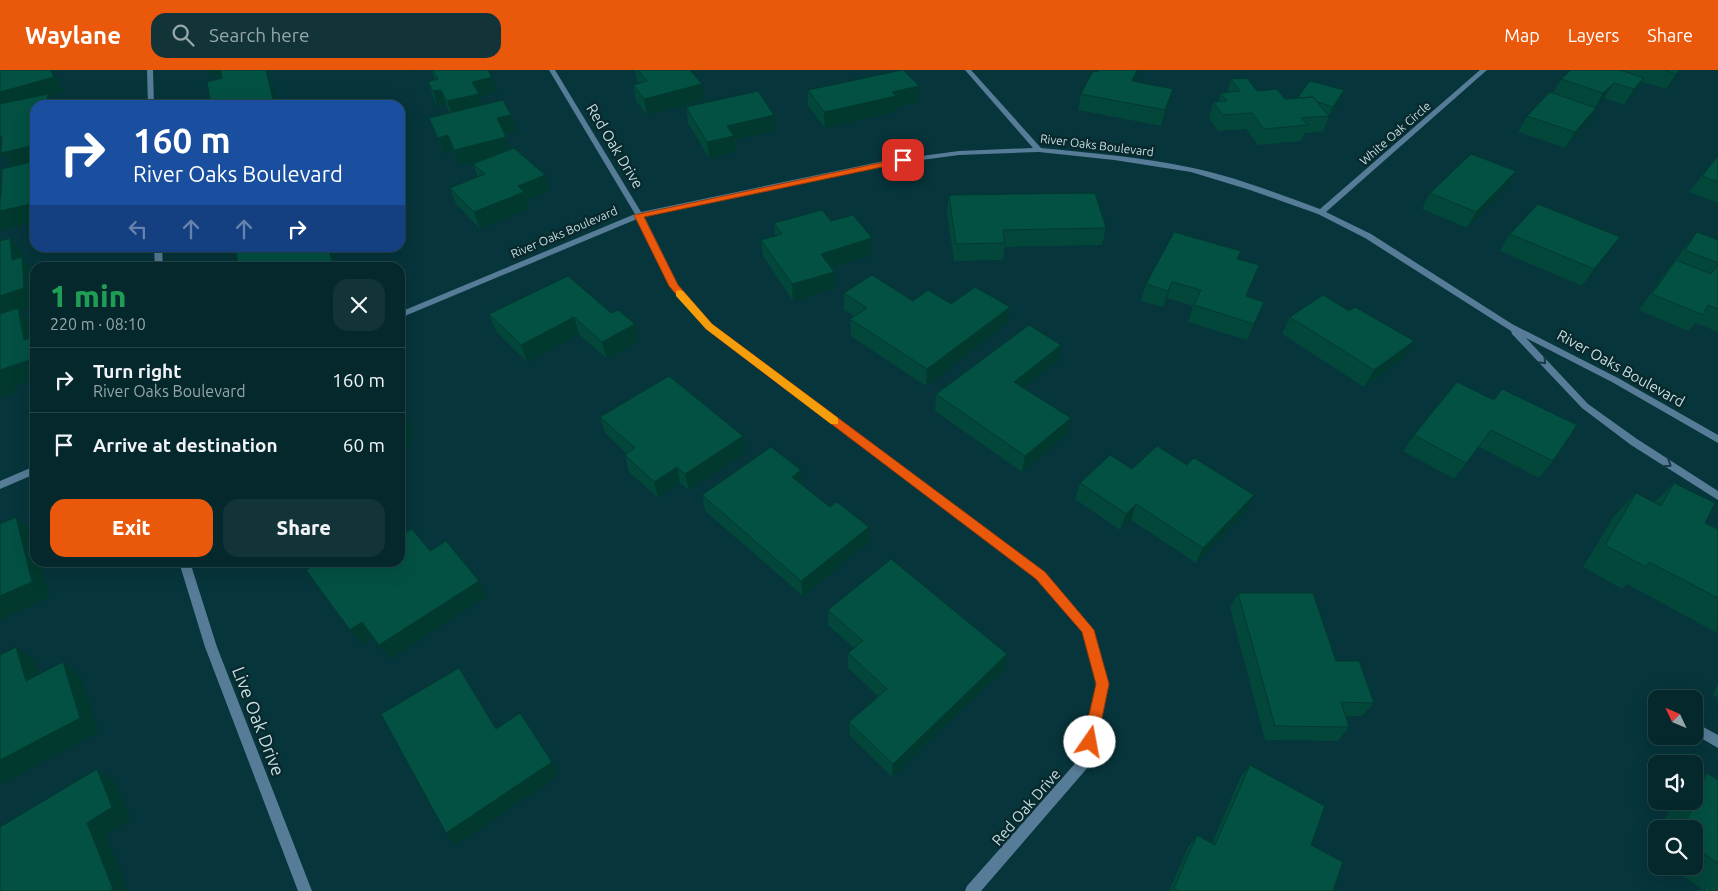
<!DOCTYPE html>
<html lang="en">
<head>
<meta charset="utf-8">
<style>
	body { margin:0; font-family:Ubuntu,sans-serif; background:#123438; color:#f1f3f6; height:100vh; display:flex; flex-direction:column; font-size:19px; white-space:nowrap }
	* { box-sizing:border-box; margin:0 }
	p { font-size:16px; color:#97a6a9 }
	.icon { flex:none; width:28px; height:28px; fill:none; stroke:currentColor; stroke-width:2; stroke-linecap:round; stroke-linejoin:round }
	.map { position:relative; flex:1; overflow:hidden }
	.details { position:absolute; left:30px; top:192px; width:375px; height:305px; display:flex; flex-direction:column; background:#04282c; border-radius:15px; box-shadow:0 5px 20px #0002,0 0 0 1px #254448 }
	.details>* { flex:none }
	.hud { position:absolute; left:30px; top:30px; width:375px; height:152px; border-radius:15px; box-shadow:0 5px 20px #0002,0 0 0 1px #254448; background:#1a4fa0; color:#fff; overflow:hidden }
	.needle { width:32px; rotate:314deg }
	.tools { position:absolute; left:1648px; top:620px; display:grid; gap:10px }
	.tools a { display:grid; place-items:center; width:55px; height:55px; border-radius:10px; background:#04282c; box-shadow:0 5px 20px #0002,0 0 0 1px #254448; font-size:25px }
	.pin { position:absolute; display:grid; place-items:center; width:42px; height:42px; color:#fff; margin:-21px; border-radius:10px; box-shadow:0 2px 8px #0006 }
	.me { position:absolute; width:55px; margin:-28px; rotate:12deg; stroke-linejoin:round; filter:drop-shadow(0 0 4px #0008) }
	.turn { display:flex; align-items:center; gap:18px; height:105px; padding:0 20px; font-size:22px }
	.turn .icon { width:65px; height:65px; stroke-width:2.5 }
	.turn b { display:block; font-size:35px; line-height:42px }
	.lanes { display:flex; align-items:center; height:48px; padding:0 20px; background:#0003; justify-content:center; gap:25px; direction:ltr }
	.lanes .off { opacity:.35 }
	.round { display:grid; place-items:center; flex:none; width:52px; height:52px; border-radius:15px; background:#123438 }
	.summary { display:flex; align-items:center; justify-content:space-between; height:85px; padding:0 20px }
	h1 { font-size:30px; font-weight:800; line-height:38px; color:#1e9e55 }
	.button { display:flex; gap:10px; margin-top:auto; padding:10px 20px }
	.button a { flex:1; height:58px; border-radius:15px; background:#ea580c; color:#fff; font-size:20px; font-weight:800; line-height:58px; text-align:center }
	.button a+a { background:#123438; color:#f1f3f6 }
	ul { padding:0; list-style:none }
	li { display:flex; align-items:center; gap:15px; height:65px; padding:0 20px; border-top:1px solid #254448 }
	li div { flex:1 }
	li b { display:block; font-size:19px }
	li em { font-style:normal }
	header { display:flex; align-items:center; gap:30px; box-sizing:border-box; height:70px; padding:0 25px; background:#ea580c; color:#fff }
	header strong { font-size:24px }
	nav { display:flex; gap:28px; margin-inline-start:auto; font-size:18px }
	.search { width:350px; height:45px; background:#123438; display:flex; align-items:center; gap:12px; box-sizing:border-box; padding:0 18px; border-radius:15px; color:#97a6a9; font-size:19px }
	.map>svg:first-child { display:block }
</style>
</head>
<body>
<header>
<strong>Waylane</strong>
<div class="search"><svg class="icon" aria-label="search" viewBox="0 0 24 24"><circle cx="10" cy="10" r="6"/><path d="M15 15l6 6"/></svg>Search here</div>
<nav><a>Map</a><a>Layers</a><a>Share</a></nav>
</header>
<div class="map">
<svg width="1718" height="821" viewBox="0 0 1718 821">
	<rect width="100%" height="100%" fill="#06353b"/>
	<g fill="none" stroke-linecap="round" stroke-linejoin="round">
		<path fill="#577c97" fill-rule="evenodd" d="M147 0H153L154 35H148Z
			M549 0H555L641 142 884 91 959 81 1033 78 965 0H971L1041 78C1091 83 1143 87 1193 98 1236 107 1278 124 1320 139L1480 0H1487L1326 142 1371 164 1512 254 1618 308 1718 365V373L1612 312 1526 268 1588 334 1637 369 1718 421V430L1631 375 1582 338 1512 264 1511 261 1365 168 1318 144 1250 120 1191 102 1114 90 1039 82 959 85 884 95 644 146 678 215 712 255 1045 503 1094 560 1109 614 1091 692 1089 696 981 821H965L967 816 1079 689 1097 614 1083 562 1037 509 706 259 670 216 637 149 400 248V242L635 144Z
			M154 178H162L163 198H155Z
			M35 396V404L0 419V411Z
			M179 492H190L217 577 312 821H298L205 577Z
			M1694 652 1718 665V678L1694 664Z"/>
	</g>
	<path fill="#03463a" d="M431 0H488L492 7 497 23 480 27 482 35 516 61 504 64 510 79 549 121 527 130 529 138 480 159 456 134 450 118 478 107 473 94 481 91 460 96 454 81 444 84 435 64 429 48 450 43 446 35 438 37 433 27 428 12 435 10Z
		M635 0H690L704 30 647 45 636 31 633 15 639 13 637 11Z
		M1571 0H1680L1666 19 1642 12 1634 24 1624 35 1604 28 1595 37 1586 54 1565 78 1518 62 1527 46 1553 23 1561 9Z
		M1137 8 1136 12 1169 34 1161 56 1078 40 1081 24Z
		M1231 9 1257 21 1285 29 1298 28V27L1344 20 1341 29 1330 45 1328 44 1329 46 1323 62 1305 63 1301 71 1258 75 1246 59 1218 61 1209 48 1213 32H1218L1221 23 1227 22Z
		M808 20 918 32 896 37 895 42 825 58 808 36Z
		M686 37 774 45 775 61 734 70 736 82 709 88 688 53Z
		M1718 86V133L1689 122Z
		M1506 117 1467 158 1422 139 1430 123Z
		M949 125 1106 158 1102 175 1005 177 1003 190 954 191 947 142Z
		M831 151 871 185 831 197 834 202 835 218 793 231 763 186 761 170 775 166 774 153Z
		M1697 162 1718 170V262L1696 253 1688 261 1639 240 1662 207Z
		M1510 164 1608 183 1582 216 1500 181Z
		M1238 189 1247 227 1264 232 1247 270 1188 252 1193 236 1167 228 1163 237 1141 231 1146 214Z
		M568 206 639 271 607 289 579 264 527 292 496 261 489 244Z
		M844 223 951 234 1007 254 926 316 851 266 850 249 854 246 844 240Z
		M1290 247 1404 288 1364 317 1282 264Z
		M1061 275 1058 291 1024 318 1067 364 1022 402 935 341 936 324Z
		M1494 330 1553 391 1539 408 1479 377 1454 409 1403 381 1414 365Z
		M600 347 745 382 689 420 680 413 658 428 629 402 625 385 627 384 605 363Z
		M1132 399 1246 441 1196 493 1131 450 1120 460 1075 429 1080 413Z
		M801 400 802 415 830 437 869 472 803 526 705 441 702 425Z
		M1674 413 1705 453 1718 459 1717 563 1627 514 1622 519 1583 497 1614 446 1636 423 1654 433Z
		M1238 523 1336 591 1374 633 1362 646H1346L1349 657 1338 671 1265 670 1230 538Z
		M828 540 1007 584 1004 599 892 707 850 666 849 652 878 626 848 598V583L854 578 828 555Z
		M1718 613V628L1713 625Z
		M1250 695 1311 775 1333 821H1169L1188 777 1197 765 1212 773 1240 708Z
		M1707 703 1718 710V821H1697L1702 819 1668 796H1694V759H1661L1673 731H1694V712Z
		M1656 769V789L1650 784Z"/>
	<path fill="#02392f" d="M51 0H52L65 22 49 27 55 35H47L0 41V22Z
		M208 0H239L212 7Z
		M266 0 273 15 278 35H249Z
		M409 0H419L409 2Z
		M1137 0H1139L1137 8 1129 27 1132 11Z
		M1679 0H1680L1666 19 1676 4Z
		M492 7 497 23 480 27 484 39 453 47 447 31 472 12Z
		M1644 8 1634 24 1624 35 1634 19Z
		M1614 13 1604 28 1594 39 1603 23Z
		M702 14 704 30 647 45 644 29Z
		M919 16 918 32 896 37 895 42 825 58 824 42 892 22Z
		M1173 19 1169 34 1161 56 1165 40Z
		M441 20 446 35 438 37 433 21Z
		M1344 20 1341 29 1330 45 1333 37Z
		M1596 38 1586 54 1565 78 1575 62Z
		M511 45 516 61 502 64 497 48Z
		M774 45 775 61 734 70 736 82 709 88 707 72 727 56Z
		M448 65 454 81 444 84 438 68Z
		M0 66H2L35 75V94L13 99 2 85H0Z
		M506 67 511 83 460 96 454 80Z
		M1516 101 1506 117 1467 158 1476 142Z
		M545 105 549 121 527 130 529 138 480 159 474 142 518 116Z
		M35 133V152L0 161V141Z
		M1620 167 1608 183 1582 216 1594 199Z
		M10 168 23 185 24 189 35 203V236L20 240 32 255 35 270V282L0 246V226L12 190Z
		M872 168 871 185 821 200V184Z
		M279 178H283L285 180 289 198 281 183Z
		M328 178H329L334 187 337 198H318Z
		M834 202 835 218 793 231 792 214Z
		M1172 212 1167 228 1163 237 1168 221Z
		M1010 237 1007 254 926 316 927 299Z
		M574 247 579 264 527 292 521 275Z
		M635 254 639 271 607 289 602 272Z
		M1414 271 1404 288 1364 317 1374 300Z
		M1061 275 1058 291 1011 328 1014 312Z
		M35 288V310L14 317 15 323 0 328V300Z
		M406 346 415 363 400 389V357Z
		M1071 348 1067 364 1022 402 1025 386Z
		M743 366 745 382 689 420 685 404Z
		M677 397 680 413 658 428 654 412Z
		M801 400 802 416 792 407Z
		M1254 425 1246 441 1196 493 1203 478Z
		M1136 434 1131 450 1120 460 1126 444Z
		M16 447 33 463 35 470V492H41L50 527 0 550V526Z
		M869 457V472L803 526 801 511Z
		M479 511 487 526 390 589 379 575Z
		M362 552 373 567 361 575 350 560Z
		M16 577 35 591 46 625 26 611Z
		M1007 584 1004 599 892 707 893 694Z
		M63 592 81 607 99 662 0 715V690Z
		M552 692 559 705 456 775 446 763Z
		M97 699 115 712 131 749 106 765 129 821H110L87 753Z"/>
	<path fill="#035143" stroke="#02392f" d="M0 0H51L54 7 0 22Z
		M220 0H266L273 30 249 35H232V34L226 35H211L207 12 222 8Z
		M432 0H488L492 7 472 12 479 24 447 31 441 20 433 21 428 12 438 9Z
		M638 0H690L702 14 644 29 633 15 647 11Z
		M902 0H903L919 16 892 22 896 26 824 42 808 20Z
		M1099 0H1137L1132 11 1173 19 1165 40 1081 24 1093 1 1098 2Z
		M1571 0H1620L1644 8 1634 19 1614 13 1603 23 1561 9Z
		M1664 0H1679L1676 4Z
		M1247 8 1257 21 1277 19 1285 29 1313 27 1329 46 1301 48 1308 55 1264 59 1252 43 1223 45 1213 32 1227 31 1221 23 1240 21 1231 9Z
		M1310 11 1344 20 1333 37 1318 32 1313 27 1301 28 1298 27Z
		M758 21 774 45 727 56 734 66 707 72 686 37Z
		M1550 22 1596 38 1575 62 1527 46Z
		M48 24 47 35H35V75L1 83 2 66H0V34Z
		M503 30 511 45 497 48 506 67 454 80 448 65 438 68 429 48Z
		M514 78 545 105 518 116 524 122 474 142 450 118 485 104 473 94Z
		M1471 84 1516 101 1476 142 1430 123Z
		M1718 86V112L1702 106Z
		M35 91V133L0 141V127H1L2 99Z
		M1095 123 1106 158 1003 160 1005 173 956 174 949 125Z
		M1538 134 1620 167 1594 199 1510 164Z
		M822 140 831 151 853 145 872 168 821 184 834 202 792 214 761 170 782 164 774 153Z
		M1174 162 1241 181 1237 189 1259 195 1246 226 1264 232 1254 254 1194 235 1201 220 1172 212 1168 221 1146 214Z
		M1697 162 1718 170V193L1685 180Z
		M10 168 12 190 22 187 24 218 0 226V171Z
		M235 178H279L281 183 302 178H328L333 193 318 198H239Z
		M1676 190 1711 204 1718 194V239L1708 235 1703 245 1652 224Z
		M872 205 913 231 928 220 951 234 975 217 1010 237 927 299 850 249 867 238 844 223Z
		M568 206 611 243 618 240 635 254 602 272 574 247 521 275 489 244Z
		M1323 225 1349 241 1355 237 1414 271 1374 300 1290 247Z
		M18 238 24 270 35 266V288L0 300V244Z
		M1029 255 1061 275 1014 312 1071 348 1025 386 936 324Z
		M669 306 743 366 685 404 677 397 654 412 625 385 635 378 600 347Z
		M1457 312 1494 330 1502 319 1577 355 1553 391 1491 360 1466 393 1414 365Z
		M400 346H406L400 357Z
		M1157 376 1187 395 1194 388 1254 425 1203 478 1136 434 1126 444 1080 413 1110 385 1132 399Z
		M771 377 801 400 792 407 830 437 837 432 869 457 801 511 702 425Z
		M1674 413 1715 433 1705 453 1718 459V528L1649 492 1646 497 1605 475 1636 423 1661 436Z
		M16 447 32 512 0 526V454Z
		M412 459 430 481 446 471 479 511 379 575 362 552 350 560 306 500 319 492H400V466Z
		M891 489 1007 584 893 694 849 652 887 619 848 583 863 571 828 540Z
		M1238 523H1313L1336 591H1359L1374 633 1341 632 1349 657 1275 656Z
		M16 577 26 611 63 592 80 648 0 690V585Z
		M459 598 496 659 520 643 552 692 446 763 381 644Z
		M1250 695 1325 736 1311 775 1343 792 1333 821H1179L1174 818 1197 765 1215 775Z
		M97 699 112 737 87 753 113 819 110 821H0V757Z
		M1707 703 1718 710V793L1694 777V759H1683Z
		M1706 817 1712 821H1704Z"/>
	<defs><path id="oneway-chevron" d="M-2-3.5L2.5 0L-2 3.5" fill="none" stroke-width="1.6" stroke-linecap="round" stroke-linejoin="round" transform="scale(1.25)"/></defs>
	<g stroke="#183a43">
		<use href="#oneway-chevron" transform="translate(1543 291) rotate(46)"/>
		<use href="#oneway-chevron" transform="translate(1668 394) rotate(33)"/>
	</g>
	<path fill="#ea580c" stroke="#983908" d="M903 88 906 89V92L644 147 678 215 712 254 1045 502 1094 560 1109 614 1097 672 1095 677 1090 679 1085 677 1083 672 1096 614 1082 562 1036 509 706 259 669 216 634 145Z"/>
	<path fill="#f59e0b" d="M680 220 683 221 712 254 838 348V354H831L706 259 676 226V221Z"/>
	<g text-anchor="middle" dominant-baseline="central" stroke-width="5" stroke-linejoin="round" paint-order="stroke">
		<g font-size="12" fill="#c8dee1" stroke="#082a2e">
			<text transform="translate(1395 63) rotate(-41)">White Oak Circle</text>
			<text transform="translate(1097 75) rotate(7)">River Oaks Boulevard</text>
			<text transform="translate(564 162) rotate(-23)">River Oaks Boulevard</text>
		</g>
		<g font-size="15" fill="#c8dee1" stroke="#082a2e">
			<text transform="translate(615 76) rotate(59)">Red Oak Drive</text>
			<text transform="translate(1621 298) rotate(29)">River Oaks Boulevard</text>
			<text transform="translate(1026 737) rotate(-49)">Red Oak Drive</text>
		</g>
		<g font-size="18" fill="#c8dee1" stroke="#082a2e">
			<text transform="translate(259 651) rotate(69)">Live Oak Drive</text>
		</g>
	</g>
</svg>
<div class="tools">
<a><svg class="needle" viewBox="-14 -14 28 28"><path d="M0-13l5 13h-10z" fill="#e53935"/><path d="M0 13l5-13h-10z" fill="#97a6a9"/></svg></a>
<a><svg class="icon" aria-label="sound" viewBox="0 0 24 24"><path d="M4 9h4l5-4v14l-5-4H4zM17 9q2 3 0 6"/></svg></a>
<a><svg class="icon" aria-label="search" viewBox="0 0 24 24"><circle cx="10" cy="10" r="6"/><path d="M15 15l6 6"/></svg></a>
</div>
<div class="pin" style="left:903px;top:90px;background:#d93025"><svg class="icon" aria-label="arrive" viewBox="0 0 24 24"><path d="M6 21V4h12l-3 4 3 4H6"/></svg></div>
<svg class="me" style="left:1090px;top:672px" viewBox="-20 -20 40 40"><circle r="19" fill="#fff"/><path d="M0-13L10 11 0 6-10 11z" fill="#ea580c"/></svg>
<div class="hud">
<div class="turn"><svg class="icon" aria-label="right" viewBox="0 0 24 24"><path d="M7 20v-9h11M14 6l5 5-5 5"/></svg><div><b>160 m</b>River Oaks Boulevard</div></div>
<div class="lanes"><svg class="icon off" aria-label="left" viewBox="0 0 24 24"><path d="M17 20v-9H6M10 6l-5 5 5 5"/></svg><svg class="icon off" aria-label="ahead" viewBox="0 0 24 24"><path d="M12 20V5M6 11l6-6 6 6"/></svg><svg class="icon off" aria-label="ahead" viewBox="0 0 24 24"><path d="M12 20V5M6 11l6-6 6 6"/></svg><svg class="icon" aria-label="right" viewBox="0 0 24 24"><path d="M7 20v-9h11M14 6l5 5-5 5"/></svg></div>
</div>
<section class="details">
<div class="summary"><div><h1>1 min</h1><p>220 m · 08:10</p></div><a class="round"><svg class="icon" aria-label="close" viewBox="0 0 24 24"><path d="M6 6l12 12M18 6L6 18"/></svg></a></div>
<ul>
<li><svg class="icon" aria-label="right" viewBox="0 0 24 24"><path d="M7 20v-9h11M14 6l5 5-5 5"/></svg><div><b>Turn right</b><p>River Oaks Boulevard</p></div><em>160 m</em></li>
<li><svg class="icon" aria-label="arrive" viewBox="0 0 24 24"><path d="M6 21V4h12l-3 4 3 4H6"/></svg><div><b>Arrive at destination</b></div><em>60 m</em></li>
</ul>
<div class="button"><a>Exit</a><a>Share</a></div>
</section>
</div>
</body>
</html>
